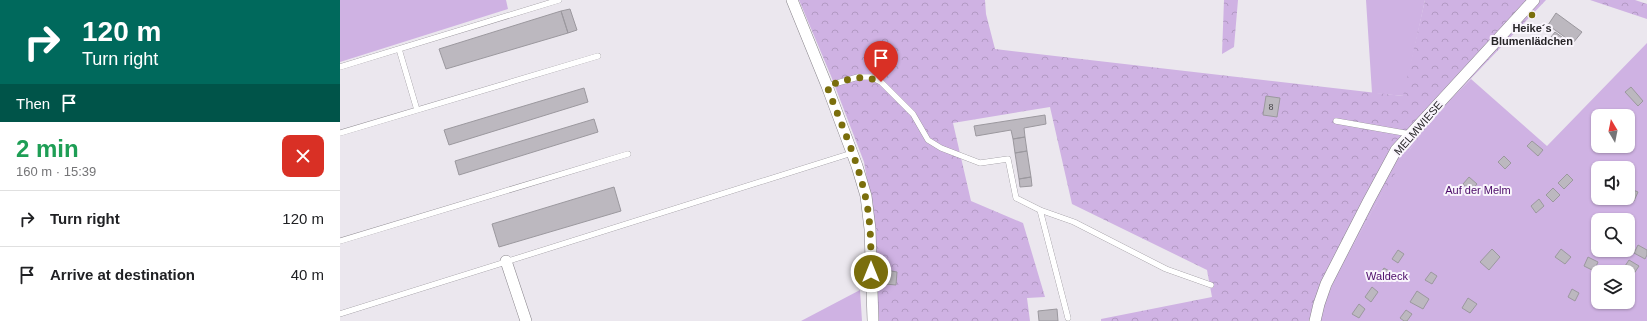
<!DOCTYPE html>
<html lang="en">
<head>
<meta charset="utf-8">
<style>
	body { margin:0; font-family:Arial,sans-serif; background:#f6f6f6; color:#202124; height:100vh; display:flex; flex-direction:column; font-size:15px; white-space:nowrap }
	* { box-sizing:border-box; margin:0 }
	p { font-size:13px; color:#757577 }
	.icon { flex:none; width:22px; height:22px; fill:none; stroke:currentColor; stroke-width:2; stroke-linecap:round; stroke-linejoin:round }
	.map { position:relative; flex:1; overflow:hidden }
	.sheet { display:flex; flex-direction:column; background:#fff; width:340px }
	.sheet>* { flex:none }
	.banner { background:#00695c; color:#fff; overflow:hidden }
	.needle { width:26px; rotate:350deg }
	.buttons { position:absolute; left:1251px; top:109px; display:grid; gap:8px }
	.buttons a { display:grid; place-items:center; width:44px; height:44px; border-radius:8px; background:#fff; box-shadow:0 1px 3px #0004; font-size:20px }
	.pin { position:absolute; display:grid; place-items:center; width:34px; height:34px; color:#fff; margin:-41px -17px; border-radius:50% 50% 50% 0; rotate:-45deg; box-shadow:0 0 4px #0007 }
	.pin .icon { rotate:45deg }
	.me { position:absolute; width:44px; margin:-22px; rotate:0deg; stroke-linejoin:round; filter:drop-shadow(0 0 3px #0008) }
	.turn { display:flex; align-items:center; gap:14px; height:84px; padding:0 16px; font-size:18px }
	.turn .icon { width:52px; height:52px; stroke-width:2.5 }
	.turn b { display:block; font-size:28px; line-height:34px }
	.then { display:flex; align-items:center; height:38px; padding:0 16px; background:#0003; gap:8px; font-size:15px }
	.round { display:grid; place-items:center; flex:none; width:42px; height:42px; border-radius:8px; background:#f6f6f6 }
	.overview { display:flex; align-items:center; justify-content:space-between; height:68px; padding:0 16px }
	h1 { font-size:24px; font-weight:800; line-height:30px; color:#1e9e55 }
	ul { padding:0; list-style:none }
	li { display:flex; align-items:center; gap:12px; height:56px; padding:0 16px; border-top:1px solid #e0e0e0 }
	li div { flex:1 }
	li b { display:block; font-size:15px }
	li em { font-style:normal }
	main { display:flex; flex:1; min-height:0 }
	.map>svg:first-child { display:block }
</style>
</head>
<body>
<main>
<section class="sheet">
<div class="banner">
<div class="turn"><svg class="icon" aria-label="right" viewBox="0 0 24 24"><path d="M7 20v-9h11M14 6l5 5-5 5"/></svg><div><b>120 m</b>Turn right</div></div>
<div class="then">Then<svg class="icon" aria-label="arrive" viewBox="0 0 24 24"><path d="M6 21V4h12l-3 4 3 4H6"/></svg></div>
</div>
<div class="overview"><div><h1>2 min</h1><p>160 m · 15:39</p></div><a class="round" style="background:#d93025;color:#fff"><svg class="icon" aria-label="close" viewBox="0 0 24 24"><path d="M6 6l12 12M18 6L6 18"/></svg></a></div>
<ul>
<li><svg class="icon" aria-label="right" viewBox="0 0 24 24"><path d="M7 20v-9h11M14 6l5 5-5 5"/></svg><div><b>Turn right</b></div><em>120 m</em></li>
<li><svg class="icon" aria-label="arrive" viewBox="0 0 24 24"><path d="M6 21V4h12l-3 4 3 4H6"/></svg><div><b>Arrive at destination</b></div><em>40 m</em></li>
</ul>
</section>
<div class="map">
<svg width="1307" height="321" viewBox="0 0 1307 321">
	<defs>
		<pattern id="forest-crowns" width="20" height="18" patternUnits="userSpaceOnUse"><rect width="20" height="18" fill="#cfb2e3"/><path d="M2 6a3 3 0 1 1 6 0M12 15a3 3 0 1 1 6 0" fill="none" stroke="#b299c3"/></pattern>
	</defs>
	<rect width="100%" height="100%" fill="#ebe7ee"/>
	<path fill="#cfb2e3" fill-rule="evenodd" d="M0 0H166L168 9 0 62Z
		M1026 0H1085L1064 96 1032 93Z
		M1307 43V321H980C987 290 1001 266 1017 238 1040 197 1064 153 1095 116 1106 103 1119 91 1131 79L1207 146ZM1258 116H1288V146H1258ZM1258 168H1288V198H1258ZM1258 220H1288V250H1258ZM1258 272H1288V302H1258Z
		M520 290 522 321H461Z"/>
	<path fill="url(#forest-crowns)" d="M459 0H645L646 14 655 49 1063 96 1085 0H1206L1095 116 1071 148 1035 206 991 285 983 305 980 321H761V319L872 297 867 270 732 204 710 107 613 123 631 201 683 223 705 297 687 298 690 321H539L533 216 524 162 491 76Z
		M884 0H898L894 47 882 54Z
		M1250 0H1295L1307 4V19Z"/>
	<path fill="#bcb8bf" stroke="#9b989e" d="M230 9 237 30 228 33 221 11Z
		M221 11 228 33 106 69 99 49Z
		M1216 13 1242 32 1233 43 1208 25Z
		M1215 32 1226 40 1221 46 1211 37Z
		M1291 87 1303 101 1298 106 1285 92Z
		M244 88 248 102 109 145 104 130Z
		M926 96 940 98 937 117 923 115Z
		M705 115 706 124 684 128 685 137 673 139 671 130 636 136 634 126Z
		M254 119 258 132 119 175 115 161Z
		M685 137 687 151 675 153 673 139Z
		M1192 141 1203 150 1198 156 1187 146Z
		M1268 146H1278L1273 151Z
		M687 151 691 177 679 179 675 153Z
		M1164 156 1171 163 1165 169 1158 162Z
		M1227 174 1233 180 1224 189 1218 183Z
		M691 177 692 186 680 187 679 179Z
		M1129 177 1137 184 1131 191 1123 184Z
		M274 187 281 211 159 247 152 224Z
		M1213 188 1220 195 1213 202 1206 195Z
		M1291 189 1298 192 1294 201 1288 198Z
		M1199 199 1204 206 1196 213 1191 206Z
		M1298 245 1307 250V255L1305 259 1294 253Z
		M1152 249 1160 257 1149 270 1140 262Z
		M1221 249 1231 257 1225 264 1215 257Z
		M1058 250 1064 254 1058 263 1052 259Z
		M1248 257 1258 262 1254 271 1244 266Z
		M1289 260 1299 266 1293 275 1283 269Z
		M1044 268 1051 272 1044 282 1037 278Z
		M546 270 557 272 556 285 545 284Z
		M1091 272 1097 276 1092 284 1085 280Z
		M1032 287 1038 292 1031 302 1025 297Z
		M1232 289 1239 293 1235 301 1228 297Z
		M1077 291 1089 299 1083 309 1070 302Z
		M1128 298 1137 304 1130 313 1122 308Z
		M1019 304 1025 309 1019 318 1012 314Z
		M717 309 718 321H699L698 311Z
		M1066 310 1072 314 1067 321H1064L1060 318Z"/>
	<g fill="none" stroke-linecap="round" stroke-linejoin="round">
		<g stroke="#88848b" stroke-width="6">
			<path id="service" d="M59 49 77 110
				M0 67 219 0
				M487 86 518 77H531L541 82 573 114 588 140 601 148 640 163 668 159 676 198 700 210 728 318
				M996 121 1070 134
				M0 133 258 56
				M700 210 734 222 826 269 871 285
				M0 241 288 154
				M0 314 512 153"/>
		</g>
		<g stroke="#88848b" stroke-width="12">
			<path id="minor" d="M452 0 487 86 517 166 526 196 530 229 533 321
				M166 261 186 321
				M975 321 979 304 986 284 1028 202 1056 150 1194 0"/>
		</g>
		<use href="#service" stroke="#fff" stroke-width="5.5"/>
		<use href="#minor" stroke="#fff" stroke-width="11"/>
	</g>
	<g fill="none" stroke-linecap="round" stroke-linejoin="round">
		<path stroke="#7a6e0c" stroke-width="7" stroke-dasharray="0 12.6" d="M531 272C531 246 531 220 525 195 517 158 500 122 487 86 507 80 521 73 541 82"/>
	</g>
	<circle fill="#7a6e0c" stroke="#f9f5fc" stroke-width="1.5" cx="1192" cy="15" r="4"/>
	<g text-anchor="middle" dominant-baseline="central" stroke-width="4" stroke-linejoin="round" paint-order="stroke">
		<g font-size="9" fill="#4c4a4e">
			<text x="931" y="107">8</text>
		</g>
		<g font-size="11" font-weight="bold" fill="#272528" stroke="#f9f5fc">
			<text x="1192" y="28">Heike´s<tspan x="1192" dy="13">Blumenlädchen</tspan></text>
		</g>
		<g font-size="11" fill="#272528" stroke="#f9f5fc">
			<text transform="translate(1078 128) rotate(-49)">MELMWIESE</text>
		</g>
		<g font-size="11" fill="#4b0a68" stroke="#f9f5fc">
			<text x="1138" y="190">Auf der Melm</text>
			<text x="1047" y="276">Waldeck</text>
		</g>
	</g>
</svg>
<div class="buttons">
<a><svg class="needle" viewBox="-14 -14 28 28"><path d="M0-13l5 13h-10z" fill="#e53935"/><path d="M0 13l5-13h-10z" fill="#757577"/></svg></a>
<a><svg class="icon" aria-label="sound" viewBox="0 0 24 24"><path d="M4 9h4l5-4v14l-5-4H4zM17 9q2 3 0 6"/></svg></a>
<a><svg class="icon" aria-label="search" viewBox="0 0 24 24"><circle cx="10" cy="10" r="6"/><path d="M15 15l6 6"/></svg></a>
<a><svg class="icon" aria-label="layers" viewBox="0 0 24 24"><path d="M12 4l9 5-9 5-9-5zM3 14l9 5 9-5"/></svg></a>
</div>
<div class="pin" style="left:541px;top:82px;background:#d93025"><svg class="icon" aria-label="arrive" viewBox="0 0 24 24"><path d="M6 21V4h12l-3 4 3 4H6"/></svg></div>
<svg class="me" style="left:531px;top:272px" viewBox="-20 -20 40 40"><circle r="17" fill="#7a6e0c" stroke="#fff" stroke-width="3"/><path d="M0-11L8 9 0 5-8 9z" fill="#fff"/></svg>
</div>
</main>
</body>
</html>
